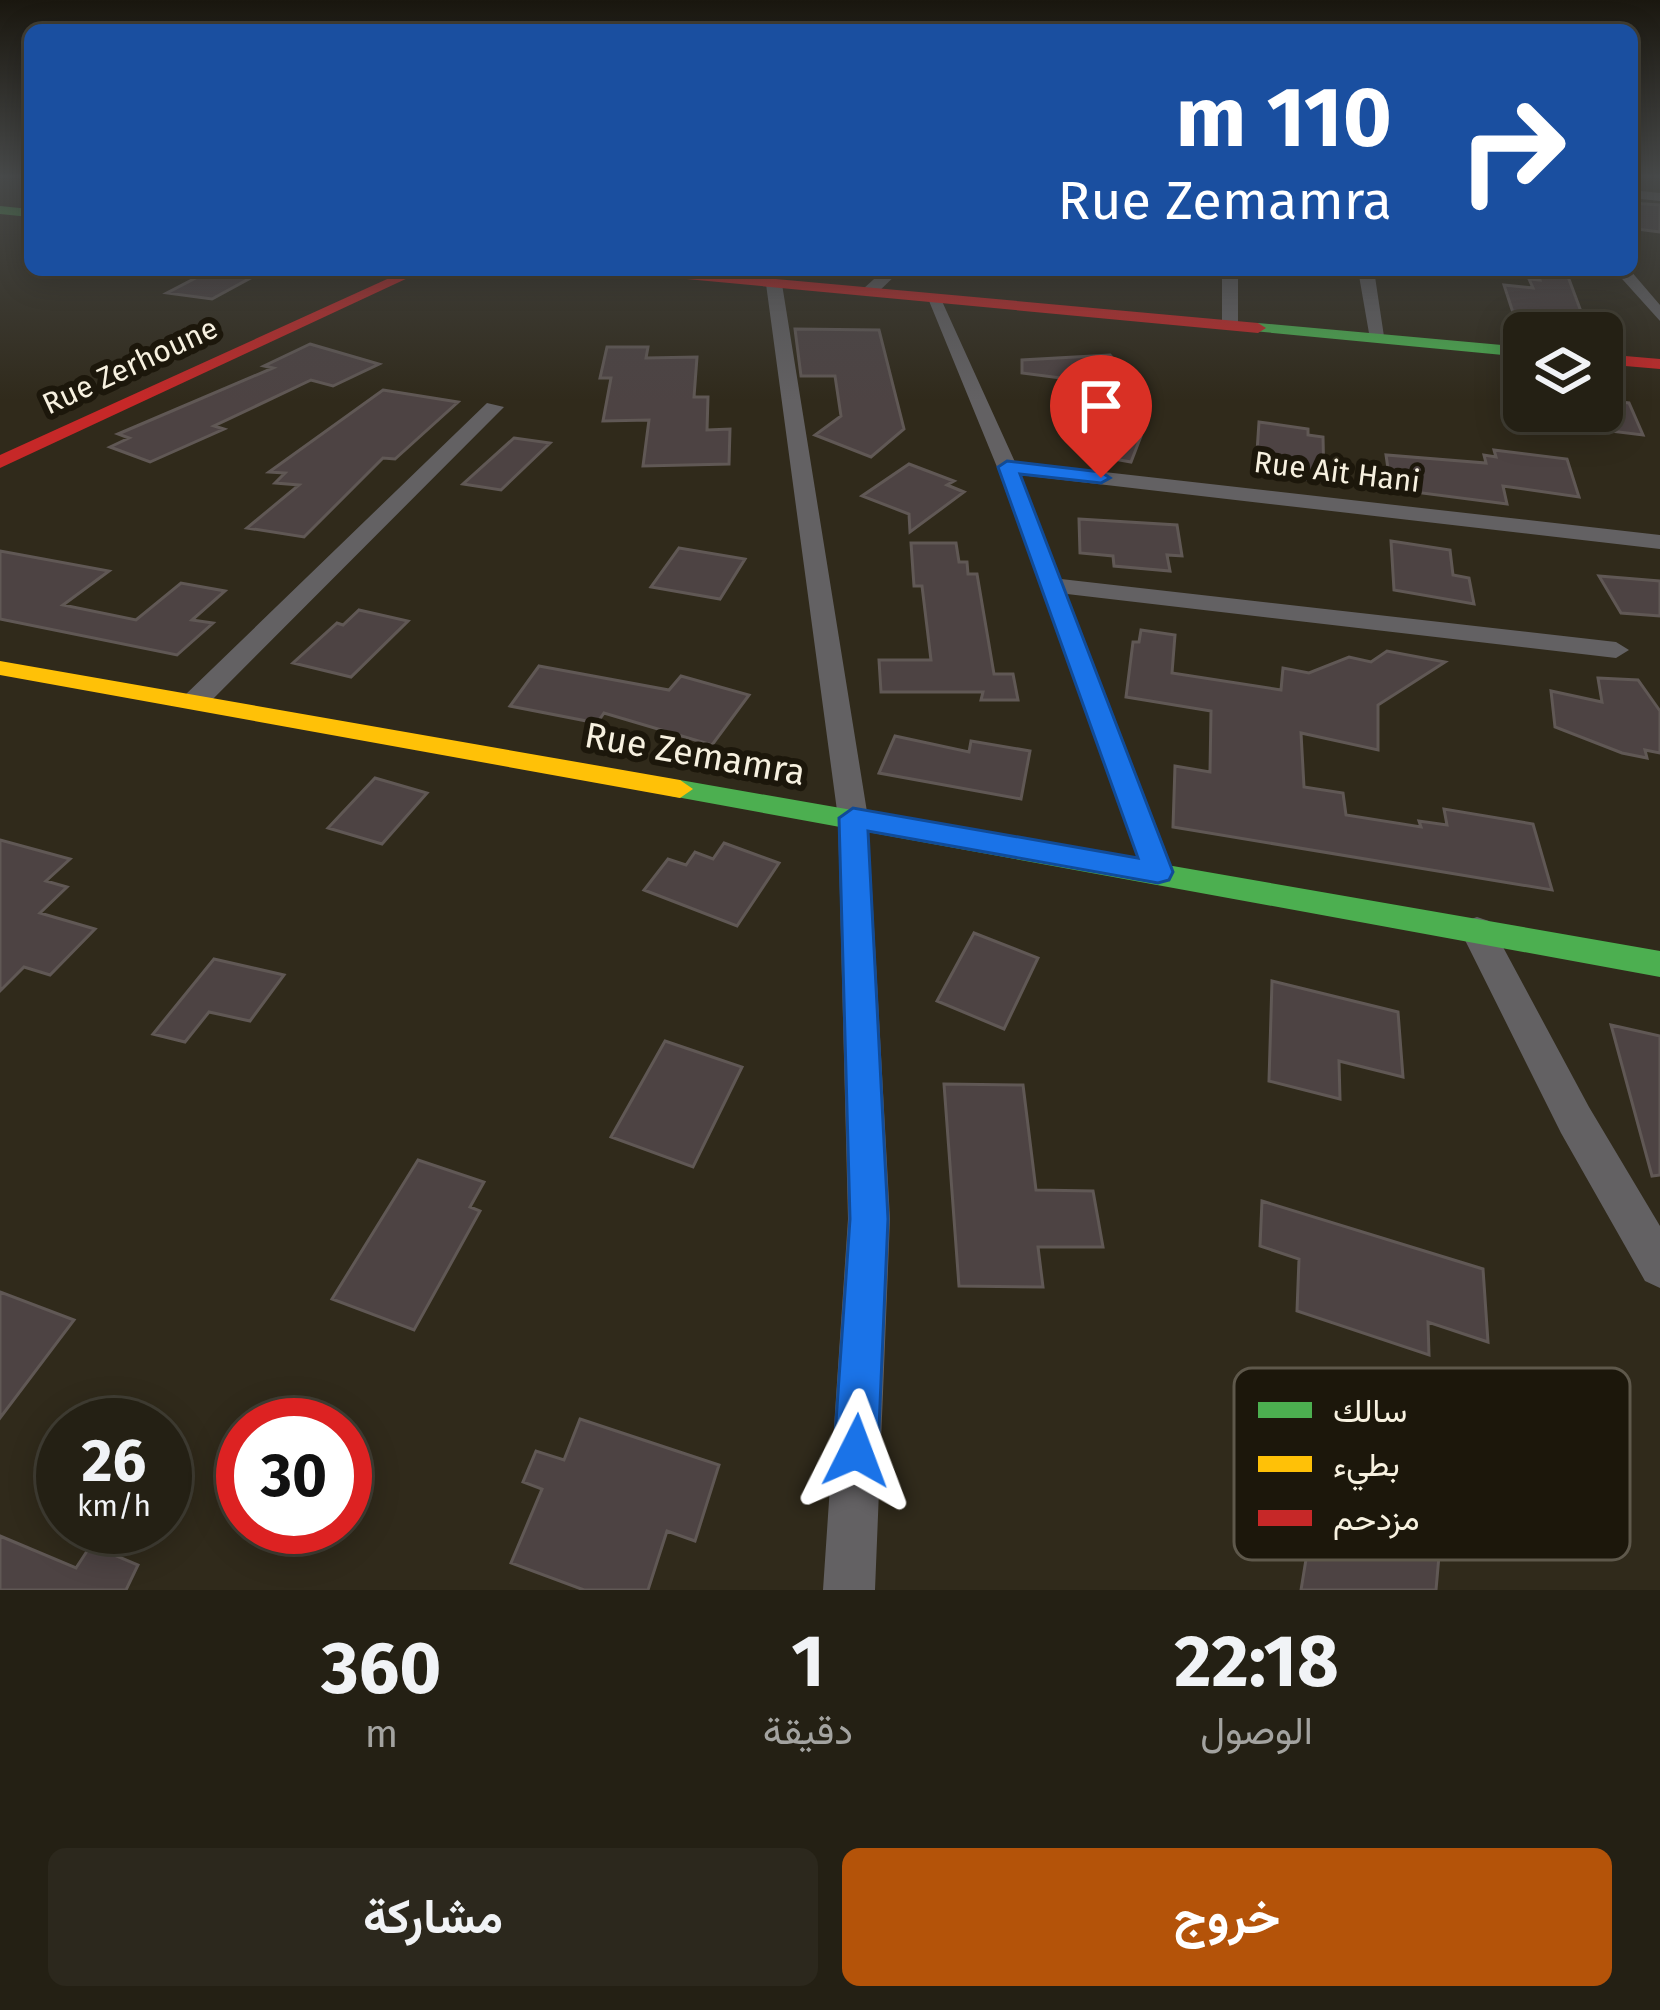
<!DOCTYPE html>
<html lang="ar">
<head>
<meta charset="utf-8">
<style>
	body { margin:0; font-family:"Fira Sans",Vazirmatn,sans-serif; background:#2c281d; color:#f1f3f6; direction:rtl; height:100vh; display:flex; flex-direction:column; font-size:45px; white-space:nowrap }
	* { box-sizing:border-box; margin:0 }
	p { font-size:39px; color:#a3a3a0 }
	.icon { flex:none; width:66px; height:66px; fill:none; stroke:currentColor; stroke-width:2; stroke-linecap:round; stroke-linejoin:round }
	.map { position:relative; height:1590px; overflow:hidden; direction:ltr }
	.panel { display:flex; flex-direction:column; background:#242014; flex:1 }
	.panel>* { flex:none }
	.banner { position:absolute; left:24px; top:24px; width:1614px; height:252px; border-radius:18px; box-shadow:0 6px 30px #0003,0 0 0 3px #413e34; direction:rtl; background:#1a4fa0; color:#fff; overflow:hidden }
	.tools { position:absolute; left:1503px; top:312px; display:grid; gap:24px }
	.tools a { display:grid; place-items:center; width:120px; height:120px; border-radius:18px; background:#242014; box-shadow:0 6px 30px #0003,0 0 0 3px #413e34; font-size:60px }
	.speed { position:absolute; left:36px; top:1398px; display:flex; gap:24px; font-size:60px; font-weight:700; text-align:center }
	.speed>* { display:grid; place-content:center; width:156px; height:156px; border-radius:50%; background:#242014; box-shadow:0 6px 30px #0003,0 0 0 3px #413e34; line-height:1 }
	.speed small { font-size:30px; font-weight:400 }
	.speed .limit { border:18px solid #d22; background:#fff; color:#111 }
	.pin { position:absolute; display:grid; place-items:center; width:102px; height:102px; color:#fff; margin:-123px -51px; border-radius:50% 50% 50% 0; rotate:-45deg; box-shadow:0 0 12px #0007 }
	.pin .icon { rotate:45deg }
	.me { position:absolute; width:132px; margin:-66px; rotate:3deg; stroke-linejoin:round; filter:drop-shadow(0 0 9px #0008) }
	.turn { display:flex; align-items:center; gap:42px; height:252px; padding:0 48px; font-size:54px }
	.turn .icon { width:156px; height:156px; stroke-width:2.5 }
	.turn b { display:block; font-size:84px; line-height:102px }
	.eta { display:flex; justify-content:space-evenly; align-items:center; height:204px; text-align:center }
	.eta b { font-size:72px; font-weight:700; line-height:84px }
	.button { display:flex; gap:24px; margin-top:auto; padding:24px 48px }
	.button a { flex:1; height:138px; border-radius:18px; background:#b45309; color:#fff; font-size:48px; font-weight:700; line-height:138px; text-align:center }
	.button a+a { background:#2c281d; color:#f1f3f6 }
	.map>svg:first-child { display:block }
</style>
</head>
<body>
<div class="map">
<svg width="1660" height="1590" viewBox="0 0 1660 1590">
	<rect width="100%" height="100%" fill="#302a1b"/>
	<path fill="#4d4343" stroke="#605855" stroke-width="3" d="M1632 203 1660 205V232L1636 229Z
		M211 270H265L212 299 167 293Z
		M1537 271 1567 274 1589 333 1519 331 1504 285 1533 288 1529 279 1540 280Z
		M795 329 879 330 904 429 871 457 815 435 841 416 835 376H801Z
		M310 344 379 364 333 386 311 380 214 426 224 429 150 462 110 447 129 438 118 434 273 368 264 366Z
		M607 347H648L646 358 697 357 694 397H708L707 430 730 429 729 464 643 466 649 420 603 421 611 378H600Z
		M1110 355 1129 379 1112 380 1115 385 1022 373V360Z
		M383 390 458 402 395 459 383 458 304 537 247 528 299 485 275 483 285 473 269 472Z
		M1602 400 1629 403 1643 435 1602 430Z
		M1259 422 1308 429V435L1323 437 1324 482 1261 473V467H1256Z
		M1104 430 1141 436 1131 462 1092 455Z
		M514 438 550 443 501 490 463 484Z
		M1494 450 1567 459 1579 497 1503 486 1507 504 1391 489 1386 455 1486 463 1484 455 1496 457Z
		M909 464 954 481 947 485 964 492 910 532 909 514 862 496Z
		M1079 519 1177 525 1182 556 1167 555 1170 571 1114 566 1113 556 1080 553Z
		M1391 541 1450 550 1453 575 1469 578 1474 604 1394 590Z
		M911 543H956L959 562H967L968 574H977L994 674H1013L1018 700H981L983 692H881L879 660H931L922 586H914Z
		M679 548 745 559 720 599 651 587Z
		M0 551 109 571 63 605 136 620 181 583 225 591 192 620 213 623 177 655 0 619Z
		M1599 576 1660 581V616L1621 613Z
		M359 610 408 621 351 677 293 663 337 623 343 625Z
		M1141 630 1175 635 1172 673 1281 690 1283 668 1309 673 1349 657 1371 662 1387 651 1445 662 1378 705V750L1301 733 1304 787 1343 793 1346 815 1421 827 1419 821 1447 825 1444 809 1533 824 1552 890 1173 827 1175 766 1210 772 1211 711 1126 697 1133 642H1139Z
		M539 666 669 690 681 676 749 695 712 745 604 713 597 723 510 706Z
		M1598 678 1638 680 1660 711V753L1645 750 1647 758 1622 753 1555 727 1551 691 1602 702Z
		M895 736 969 752 971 741 1030 751 1021 799 879 773Z
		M375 778 427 793 382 844 328 828Z
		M0 840 70 859 46 881 67 887 40 913 95 929 50 975 24 967 0 991Z
		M724 843 779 863 737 926 644 890 668 859 686 865 695 852 713 859Z
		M974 933 1038 958 1004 1029 937 1001Z
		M214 959 284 975 250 1021 209 1012 185 1042 153 1034Z
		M1272 981 1398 1012 1403 1077 1339 1061 1340 1099 1269 1081Z
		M1611 1025 1660 1036V1175L1652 1176Z
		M665 1041 742 1067 693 1167 611 1137Z
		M944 1084 1023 1085 1036 1190 1093 1191 1103 1247H1038L1043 1287 959 1286Z
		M418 1160 484 1182 470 1207 480 1211 414 1330 332 1299Z
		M1262 1201 1483 1269 1488 1342 1428 1322 1429 1355 1297 1311 1299 1259 1260 1246Z
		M0 1292 74 1320 0 1418Z
		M1263 1413 1444 1499 1436 1590H1301L1309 1541 1245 1508Z
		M580 1419 719 1465 695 1541 667 1531 648 1590H584L511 1563 542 1489 523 1482 536 1451 564 1460Z
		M0 1536 76 1568 91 1545 138 1565 126 1590H0Z"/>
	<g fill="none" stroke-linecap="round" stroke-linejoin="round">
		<path fill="#636163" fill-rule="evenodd" d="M1632 190 1660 193V201L1632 198Z
			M884 270H901L875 295H863V289Z
			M1222 270H1238V325L1230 330 1222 325Z
			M1358 270H1374L1385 343 1370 339Z
			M1614 270H1630L1660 305V321Z
			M774 279 782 284 868 818 890 1219 875 1590H823L848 1219 838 818 766 284Z
			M927 296 941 299 1015 462 1660 535V549L1020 475 1061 579 1616 642 1629 650 1616 658 1067 594 1174 872 1169 881H1147L997 467Z
			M487 403 504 407 204 708H184L180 702 184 696Z
			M1477 917 1489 921 1589 1107 1660 1226V1288L1645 1281 1561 1133 1460 930 1465 921Z"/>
		<path fill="#4caf50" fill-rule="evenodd" d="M0 206 30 209V217L0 214Z
			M1258 323 1524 347V357L1253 331 1250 328Z
			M680 780 1660 951V977L671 796 667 789 671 782Z"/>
		<path fill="#ffc107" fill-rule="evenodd" d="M0 661 680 780 693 789 680 798 0 675Z"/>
		<path fill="#c62828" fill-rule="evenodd" d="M407 270H425L0 468V455Z
			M626 270H678L1258 323 1266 328 1258 333 633 274Z
			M1602 354 1660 359V369L1602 364Z"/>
	</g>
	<linearGradient id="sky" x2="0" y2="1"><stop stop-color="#1a170f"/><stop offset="0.44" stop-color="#484a4a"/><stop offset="1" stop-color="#484a4a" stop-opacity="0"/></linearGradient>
	<rect width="1660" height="401" fill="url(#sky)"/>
	<path fill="#1a73e8" stroke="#114b97" stroke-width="3" d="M1007 461 1101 472 1110 478 1101 483 1020 474 1173 872 1169 880 1158 883 868 831 888 1219 878 1451 872 1466 856 1473 841 1466 834 1451 850 1219 839 818 853 808 1138 858 998 467Z"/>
	<g text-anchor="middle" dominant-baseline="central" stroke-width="12" stroke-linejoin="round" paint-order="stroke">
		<g font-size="30" fill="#f7f1e0" stroke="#1c170b">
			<text transform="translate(130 366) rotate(-25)">Rue Zerhoune</text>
			<text transform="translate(1337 472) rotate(7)">Rue Ait Hani</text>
		</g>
		<g font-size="36" fill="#f7f1e0" stroke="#1c170b">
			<text transform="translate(695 754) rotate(10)">Rue Zemamra</text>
		</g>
	</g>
	<rect x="1234" y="1368" width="396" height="192" rx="18" fill="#1c170b" stroke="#5e584b" stroke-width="3"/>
	<rect x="1258" y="1402" width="54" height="16" fill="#4caf50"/>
	<rect x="1258" y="1456" width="54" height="16" fill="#ffc107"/>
	<rect x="1258" y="1510" width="54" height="16" fill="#c62828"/>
	<g font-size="33" fill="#f7f1e0">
		<text x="1333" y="1422">سالك</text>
		<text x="1333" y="1476">بطيء</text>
		<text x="1333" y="1530">مزدحم</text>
	</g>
</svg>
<div class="tools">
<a><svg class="icon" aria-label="layers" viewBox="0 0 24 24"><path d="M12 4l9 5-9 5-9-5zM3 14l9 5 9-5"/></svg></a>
</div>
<div class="speed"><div>26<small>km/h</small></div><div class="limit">30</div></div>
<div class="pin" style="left:1101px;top:478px;background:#d93025"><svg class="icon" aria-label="arrive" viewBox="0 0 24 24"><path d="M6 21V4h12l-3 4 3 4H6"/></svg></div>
<svg class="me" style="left:856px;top:1451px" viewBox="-20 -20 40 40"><path d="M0-17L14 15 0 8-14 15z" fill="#1a73e8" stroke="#fff" stroke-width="4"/></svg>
<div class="banner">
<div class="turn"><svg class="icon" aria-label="right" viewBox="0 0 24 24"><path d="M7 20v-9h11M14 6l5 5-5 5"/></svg><div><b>110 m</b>Rue Zemamra</div></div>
</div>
</div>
<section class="panel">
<div class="eta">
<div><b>22:18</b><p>الوصول</p></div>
<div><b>1</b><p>دقيقة</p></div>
<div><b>360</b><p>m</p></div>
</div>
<div class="button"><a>خروج</a><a>مشاركة</a></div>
</section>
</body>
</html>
